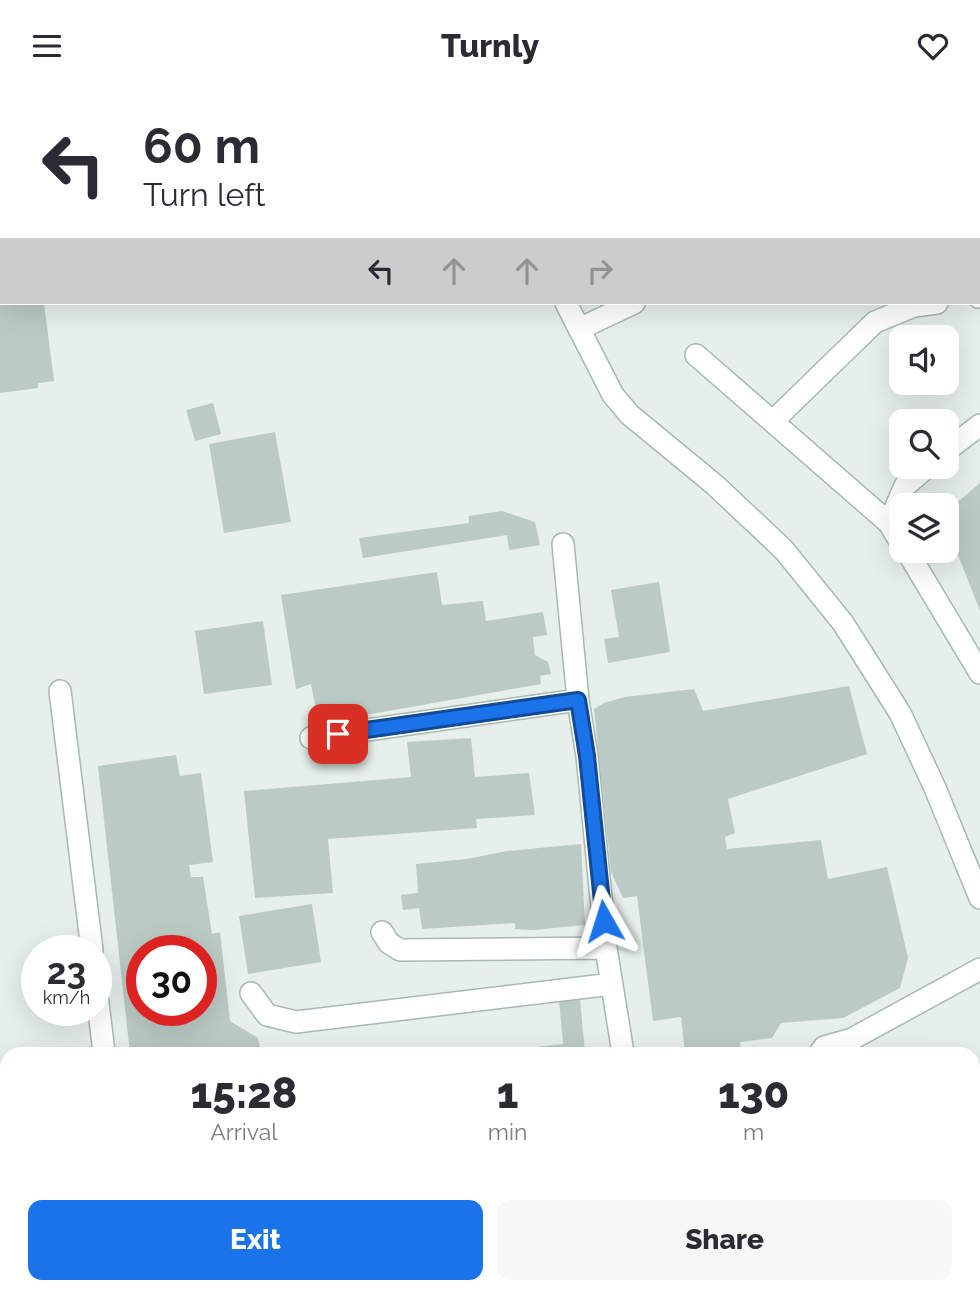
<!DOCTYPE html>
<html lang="en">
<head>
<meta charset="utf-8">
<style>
	body { margin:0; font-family:Raleway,sans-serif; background:#f7f7f7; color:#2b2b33; height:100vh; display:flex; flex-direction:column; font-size:26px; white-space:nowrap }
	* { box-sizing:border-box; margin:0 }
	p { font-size:23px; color:#7c7c81 }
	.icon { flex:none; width:38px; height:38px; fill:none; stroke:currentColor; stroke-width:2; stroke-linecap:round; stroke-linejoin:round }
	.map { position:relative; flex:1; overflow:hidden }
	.details { position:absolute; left:0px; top:956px; width:980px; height:247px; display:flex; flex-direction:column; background:#fff; border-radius:21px 21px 0 0; box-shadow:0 7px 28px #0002 }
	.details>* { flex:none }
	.guide { position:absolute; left:0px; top:0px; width:980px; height:214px; box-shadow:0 7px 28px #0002; background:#fff; color:#2b2b33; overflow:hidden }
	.controls { position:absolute; left:889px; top:234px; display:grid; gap:14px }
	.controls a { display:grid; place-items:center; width:70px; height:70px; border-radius:14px; background:#fff; box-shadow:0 7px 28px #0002; font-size:35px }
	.speed { position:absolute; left:21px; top:844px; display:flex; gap:14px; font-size:35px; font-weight:700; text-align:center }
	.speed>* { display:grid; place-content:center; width:91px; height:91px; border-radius:50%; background:#fff; box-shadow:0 7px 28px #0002; line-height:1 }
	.speed small { font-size:18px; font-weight:400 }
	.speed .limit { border:10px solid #d22; background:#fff; color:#111 }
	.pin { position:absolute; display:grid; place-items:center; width:60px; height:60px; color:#fff; margin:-30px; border-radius:14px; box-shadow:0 4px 10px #0006 }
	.me { position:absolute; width:77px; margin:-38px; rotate:354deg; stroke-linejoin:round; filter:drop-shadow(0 0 5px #0008) }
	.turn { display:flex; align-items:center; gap:24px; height:147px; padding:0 28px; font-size:32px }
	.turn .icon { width:91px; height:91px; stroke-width:2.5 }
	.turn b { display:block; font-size:49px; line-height:60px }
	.lanes { display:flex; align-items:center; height:66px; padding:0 28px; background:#0003; justify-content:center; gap:35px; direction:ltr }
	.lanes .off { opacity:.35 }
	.eta { display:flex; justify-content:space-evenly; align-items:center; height:119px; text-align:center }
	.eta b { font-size:42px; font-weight:800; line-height:49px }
	.primary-button { display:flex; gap:14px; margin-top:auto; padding:14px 28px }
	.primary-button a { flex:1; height:80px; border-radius:14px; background:#1a73e8; color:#fff; font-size:28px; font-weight:800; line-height:80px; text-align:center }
	.primary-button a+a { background:#f7f7f7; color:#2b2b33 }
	header { display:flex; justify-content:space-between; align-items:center; height:91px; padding:0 28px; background:#fff; font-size:32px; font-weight:800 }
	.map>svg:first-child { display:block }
</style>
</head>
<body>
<header><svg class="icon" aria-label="menu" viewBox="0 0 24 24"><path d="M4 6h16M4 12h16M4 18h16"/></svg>Turnly<svg class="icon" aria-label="heart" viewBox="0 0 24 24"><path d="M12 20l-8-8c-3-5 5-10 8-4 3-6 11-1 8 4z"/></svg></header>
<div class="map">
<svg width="980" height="1201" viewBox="0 0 980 1201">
	<rect width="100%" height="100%" fill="#e6efeb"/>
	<path fill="#bfe0c8" d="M0 0H980V43L978 2H2V8Z"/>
	<path fill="#bbcac4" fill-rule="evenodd" d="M0 212H44L54 290 38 292V297L0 302Z
		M213 312 221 343 195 350 186 319Z
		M275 341 291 431 224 442 209 353Z
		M980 392V520L947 436V420Z
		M502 420 535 431 540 454 509 459 507 444 363 467 359 447 469 432V425Z
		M437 481 442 514 483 510 486 530 543 521 547 544 533 546 535 564 548 571 551 583 540 585 541 593 354 626 353 620 330 623 329 617 316 619 311 593 296 598 281 504Z
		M659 491 670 561 608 572 604 548 619 546 611 499Z
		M263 530 272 594 204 603 195 540Z
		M849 595 867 663 728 708 735 742 725 746 727 758 821 749 828 788 887 776 908 867 900 897 843 927 781 932 772 947 740 951 741 962H685L681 926 653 930 637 805 623 807 611 781 594 618 604 612 625 606 694 598 703 620Z
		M471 647 475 686 529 682 535 724 476 728 477 737 328 748 333 802 255 807 244 700 411 686 407 651Z
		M176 664 180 685 201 682 213 771 189 774 191 786H203L212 843 220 841 230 930 258 947 261 962H130L98 675ZM142 859H201V919H142Z
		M581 753 585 834 534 839 515 838V832L422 838 419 817 403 819 401 804 418 802 416 773 467 768 507 760Z
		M312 813 321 871 248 883 239 825Z
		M580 908 585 962H537L536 956 563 953 559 909Z
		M973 1133 980 1144V1201H942L938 1195H973Z
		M488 1195H543L544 1201H489Z
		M627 1195H901L905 1201H628Z"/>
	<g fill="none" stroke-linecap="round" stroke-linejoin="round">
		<g stroke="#a8b8b2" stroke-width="24">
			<path id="minor" d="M0 123H2
				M978 152H980
				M978 206 980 205
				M566 212 613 304 630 324 715 394 784 459 843 532 900 622 935 697 980 807
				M579 238 634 212
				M696 264 889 432
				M773 330 875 231 914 215 937 212
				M947 359 980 334
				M901 452 889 432 905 395 927 376
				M563 453 578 609
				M907 460 980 582
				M60 600 92 859
				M311 647 578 609 587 665 606 857 623 962
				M382 841 389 852 400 859 606 857
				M96 895 104 962
				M251 902 267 924 296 931 612 893
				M820 962 824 956 852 948 980 878
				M185 1195H195
				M608 1201V1195"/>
		</g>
		<path stroke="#86b3a5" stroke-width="4.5" stroke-dasharray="3.5 5" stroke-linecap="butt" d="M141 2 142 0
			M0 90H2
			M978 119H980"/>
		<use href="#minor" stroke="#fff" stroke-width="21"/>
	</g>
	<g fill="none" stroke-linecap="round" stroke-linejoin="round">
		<g stroke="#114b97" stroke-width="18">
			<path id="route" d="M338 643 578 609 587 665 604 830"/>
		</g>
		<use href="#route" stroke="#1a73e8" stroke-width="12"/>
	</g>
</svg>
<div class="controls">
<a><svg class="icon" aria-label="sound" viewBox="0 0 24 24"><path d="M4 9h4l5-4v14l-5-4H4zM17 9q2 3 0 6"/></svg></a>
<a><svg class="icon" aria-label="search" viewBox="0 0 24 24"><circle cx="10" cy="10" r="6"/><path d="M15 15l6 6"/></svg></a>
<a><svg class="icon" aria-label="layers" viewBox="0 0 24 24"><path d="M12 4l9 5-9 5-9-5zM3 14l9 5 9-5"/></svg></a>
</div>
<div class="speed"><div>23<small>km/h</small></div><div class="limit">30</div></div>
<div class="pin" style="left:338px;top:643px;background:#d93025"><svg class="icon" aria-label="arrive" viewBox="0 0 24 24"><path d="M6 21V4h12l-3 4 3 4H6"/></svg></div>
<svg class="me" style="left:604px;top:830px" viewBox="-20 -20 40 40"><path d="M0-17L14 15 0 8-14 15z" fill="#1a73e8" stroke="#fff" stroke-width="4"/></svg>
<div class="guide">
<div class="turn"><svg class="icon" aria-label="left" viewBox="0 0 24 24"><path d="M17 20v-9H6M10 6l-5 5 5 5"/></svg><div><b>60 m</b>Turn left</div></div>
<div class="lanes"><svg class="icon" aria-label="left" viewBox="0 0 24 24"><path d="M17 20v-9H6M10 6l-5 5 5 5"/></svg><svg class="icon off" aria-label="ahead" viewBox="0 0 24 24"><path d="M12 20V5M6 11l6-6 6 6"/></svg><svg class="icon off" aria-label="ahead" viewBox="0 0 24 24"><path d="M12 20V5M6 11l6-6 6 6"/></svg><svg class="icon off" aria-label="right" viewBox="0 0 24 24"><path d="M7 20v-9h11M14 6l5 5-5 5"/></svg></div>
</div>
<section class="details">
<div class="eta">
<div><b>15:28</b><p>Arrival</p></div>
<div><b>1</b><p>min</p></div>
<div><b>130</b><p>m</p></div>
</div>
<div class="primary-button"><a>Exit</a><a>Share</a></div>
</section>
</div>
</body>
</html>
